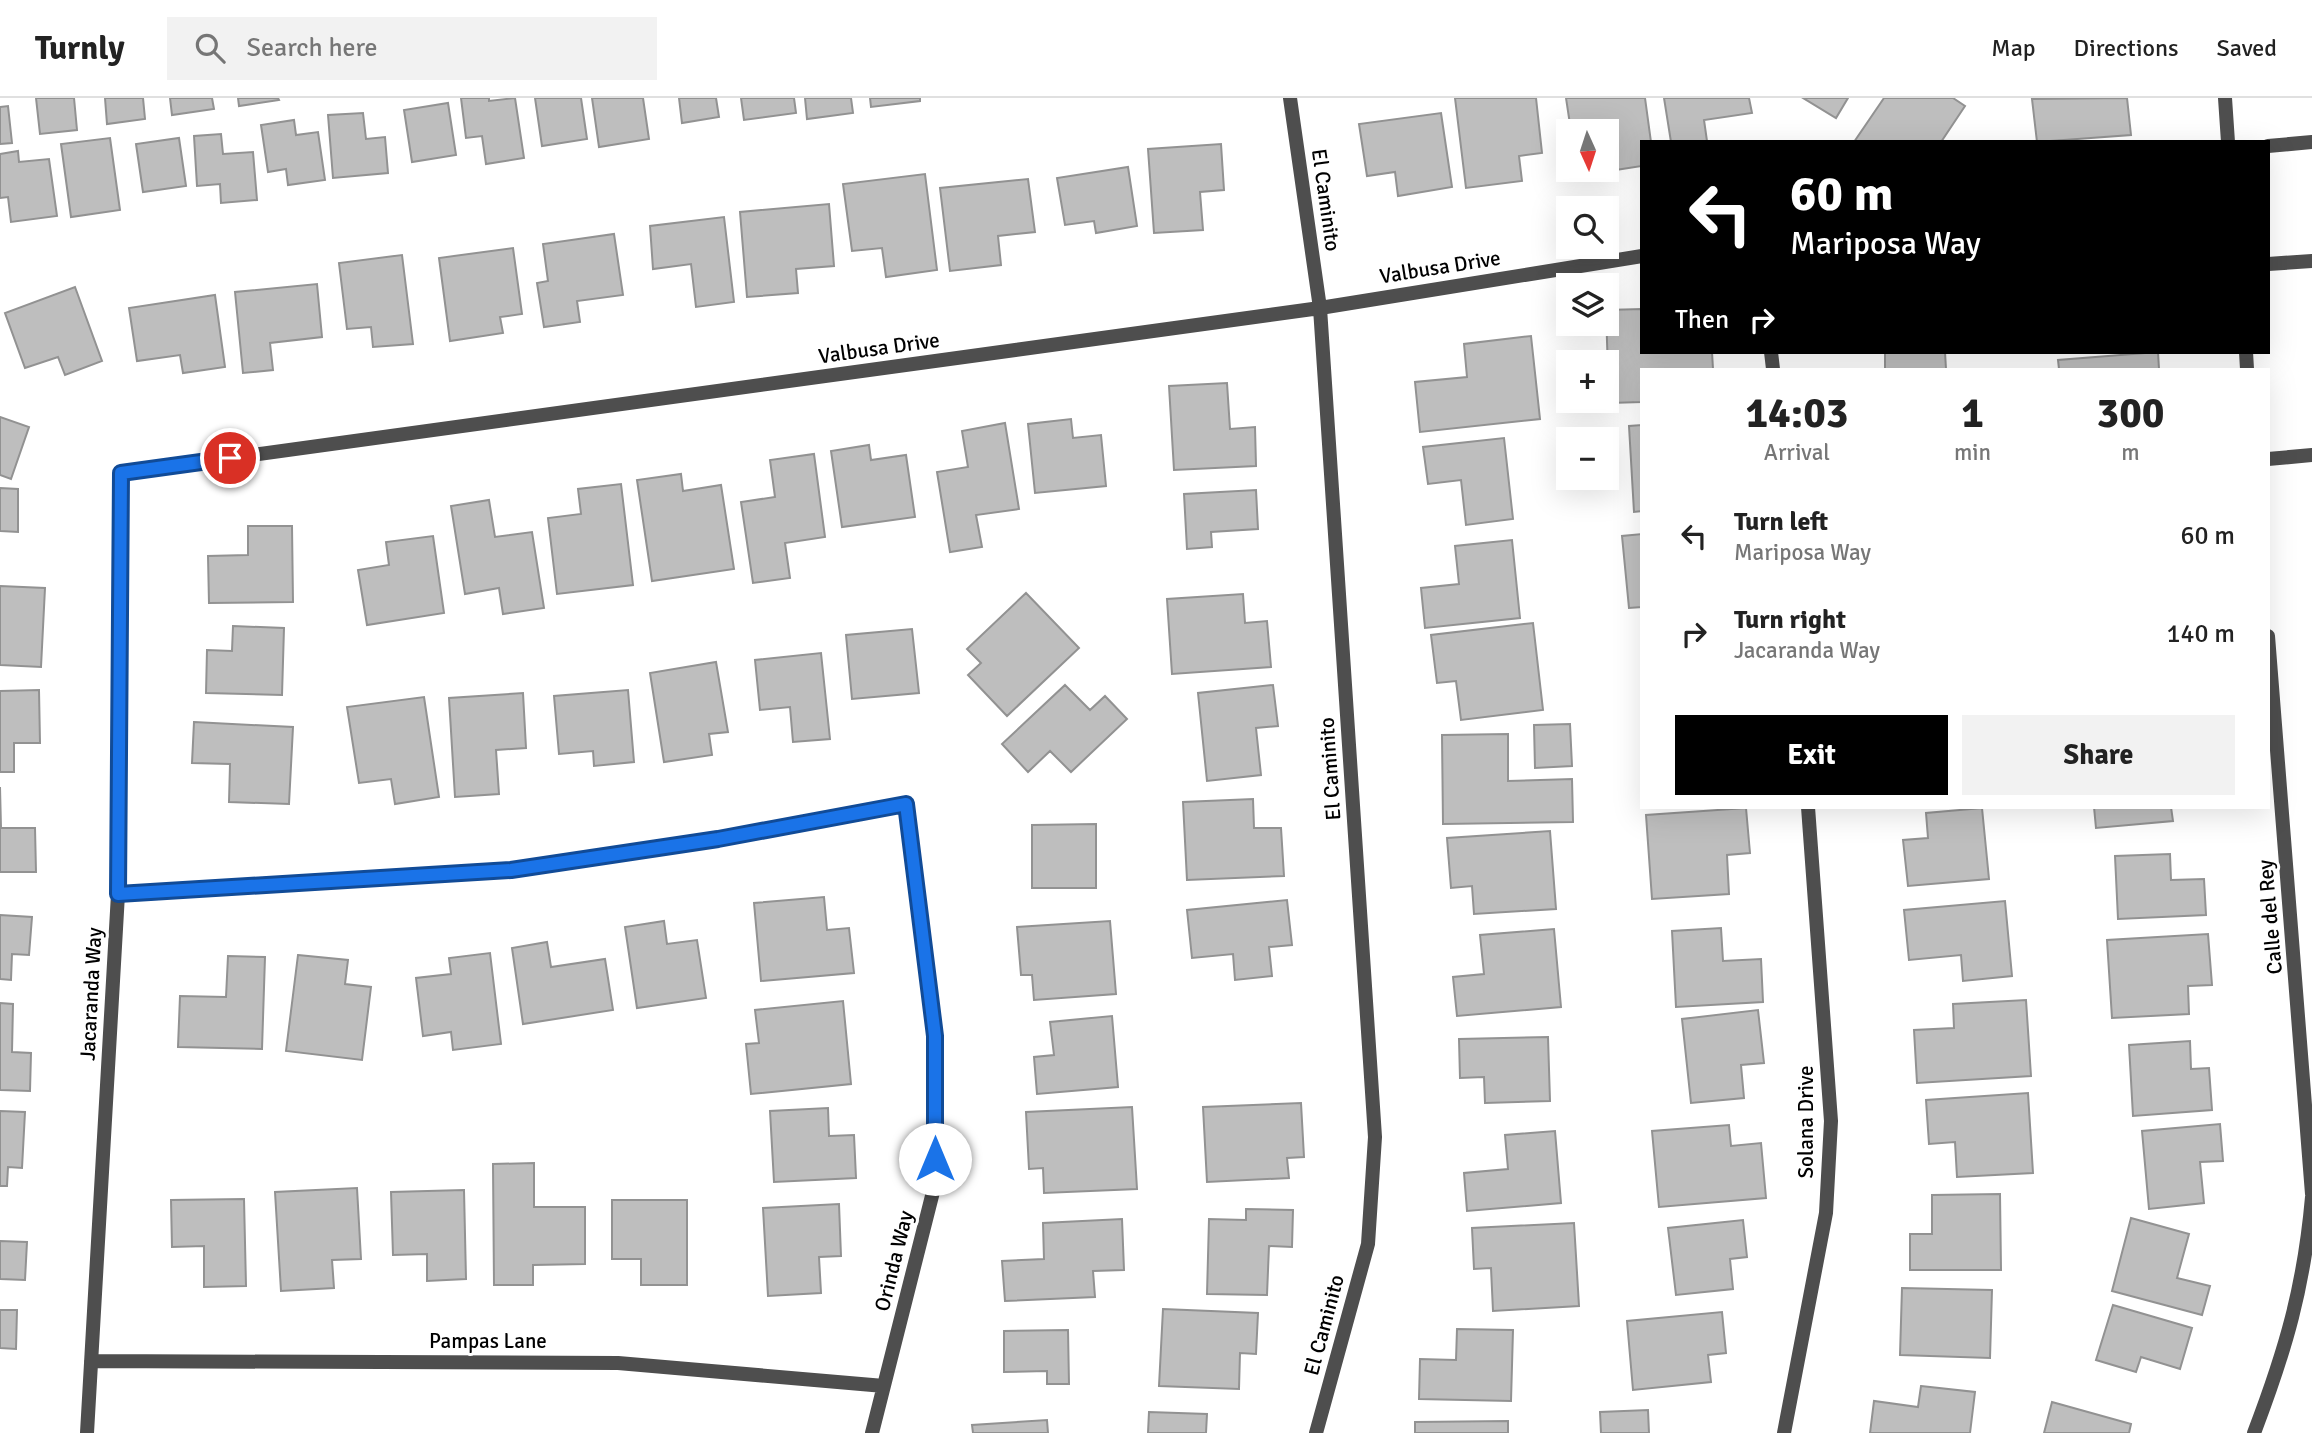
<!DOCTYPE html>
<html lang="en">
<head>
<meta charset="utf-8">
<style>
	body { margin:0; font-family:Signika,sans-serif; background:#f2f2f2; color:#222; height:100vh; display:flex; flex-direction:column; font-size:26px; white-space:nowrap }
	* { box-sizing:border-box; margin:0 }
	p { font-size:23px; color:#767676 }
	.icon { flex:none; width:38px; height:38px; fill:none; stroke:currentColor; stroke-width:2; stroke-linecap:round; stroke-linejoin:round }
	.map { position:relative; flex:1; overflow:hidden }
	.drawer { position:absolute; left:1640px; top:270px; width:630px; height:441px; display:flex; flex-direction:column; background:#fff; border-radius:0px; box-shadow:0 7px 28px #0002 }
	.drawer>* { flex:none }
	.hud { position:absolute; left:1640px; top:42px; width:630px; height:214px; border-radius:0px; box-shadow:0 7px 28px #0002; background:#000; color:#fff; overflow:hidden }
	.needle { width:46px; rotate:177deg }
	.fabs { position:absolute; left:1556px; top:21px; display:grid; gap:14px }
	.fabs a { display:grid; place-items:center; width:63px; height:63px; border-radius:0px; background:#fff; box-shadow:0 7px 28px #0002; font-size:35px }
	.pin { position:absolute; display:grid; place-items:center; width:60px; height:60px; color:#fff; margin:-30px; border:4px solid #fff; border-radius:50%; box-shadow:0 2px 7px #0007 }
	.me { position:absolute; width:77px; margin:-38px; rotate:0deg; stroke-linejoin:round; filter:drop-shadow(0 0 5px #0008) }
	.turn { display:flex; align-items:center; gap:24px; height:147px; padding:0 35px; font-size:32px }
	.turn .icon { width:91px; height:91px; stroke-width:2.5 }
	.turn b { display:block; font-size:49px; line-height:60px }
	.then { display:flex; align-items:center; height:66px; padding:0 35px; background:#0003; gap:14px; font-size:26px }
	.eta { display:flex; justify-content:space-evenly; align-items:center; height:119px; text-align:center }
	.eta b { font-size:42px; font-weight:700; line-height:49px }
	.button { display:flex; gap:14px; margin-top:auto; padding:14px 35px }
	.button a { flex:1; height:80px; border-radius:0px; background:#000; color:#fff; font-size:28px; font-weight:700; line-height:80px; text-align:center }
	.button a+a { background:#f2f2f2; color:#222 }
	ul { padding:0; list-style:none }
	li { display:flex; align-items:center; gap:21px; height:98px; padding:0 35px }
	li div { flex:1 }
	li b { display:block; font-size:26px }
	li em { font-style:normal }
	header { display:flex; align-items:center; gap:42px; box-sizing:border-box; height:98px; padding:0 35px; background:#fff; border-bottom:2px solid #e0e0e0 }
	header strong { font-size:33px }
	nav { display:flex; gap:38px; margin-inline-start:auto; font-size:24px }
	.search { width:490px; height:63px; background:#f2f2f2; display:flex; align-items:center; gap:18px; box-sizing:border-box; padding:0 24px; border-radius:0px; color:#767676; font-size:26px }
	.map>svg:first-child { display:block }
</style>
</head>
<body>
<header>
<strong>Turnly</strong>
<div class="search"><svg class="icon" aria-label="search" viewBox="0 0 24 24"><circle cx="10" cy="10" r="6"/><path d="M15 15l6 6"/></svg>Search here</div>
<nav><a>Map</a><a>Directions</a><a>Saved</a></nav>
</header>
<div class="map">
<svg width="2312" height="1335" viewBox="0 0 2312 1335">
	<rect width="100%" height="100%" fill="#fff"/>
	<path fill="#bebebe" stroke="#929292" stroke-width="2" d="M36 0H74L77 32 40 36Z
		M105 0H143L145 21 107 26Z
		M170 0H212L214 11 172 17Z
		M238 0H278L279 2 239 8Z
		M461 0H489V3L515 0 524 60 486 66 482 38 466 40Z
		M535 0H581L587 41 542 48Z
		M592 0H643L649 41 599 49Z
		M679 0H716L719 19 682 25Z
		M741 0H794L796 15 744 22Z
		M805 0H851L853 15 807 21Z
		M870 0H920V3L871 9Z
		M1455 0H1536L1542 55 1519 58 1522 83 1466 90Z
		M1566 0H1645L1651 44H1642V68L1609 73 1606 33H1571Z
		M1664 0H1749L1752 15 1704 22 1707 43 1671 44Z
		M1803 0H1848L1836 20Z
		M1884 0H1953L1965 8 1941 44H1854Z
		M2127 0 2131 37 2037 44 2032 1Z
		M448 5 456 57 412 64 404 12Z
		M8 8 12 45 0 46V9Z
		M363 15 366 41 385 39 388 75 333 80 328 17Z
		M1441 15 1452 89 1398 98 1395 74 1367 78 1359 26Z
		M294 22 296 37 318 34 325 82 288 87 286 71 268 74 261 27Z
		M221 36 223 56 253 54 257 102 221 105 220 86 197 88 194 38Z
		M110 40 120 112 71 119 61 46Z
		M179 40 186 88 143 94 136 46Z
		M1221 46 1224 92 1200 94 1203 132 1154 135 1148 51Z
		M18 53 19 64 49 61 57 118 11 124 8 99 0 100V56Z
		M1128 69 1137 128 1096 135 1094 123 1065 127 1057 80Z
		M925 76 937 172 886 179 882 150 852 153 843 86Z
		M1028 81 1035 134 998 138 1001 167 950 173 940 90Z
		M829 106 834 168 796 171 798 195 747 199 740 114Z
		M724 119 734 204 696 209 691 166 653 171 650 128Z
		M614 136 623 197 577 203 580 224 544 229 537 185 548 183 543 146Z
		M513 150 522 216 500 219 503 235 450 243 439 160Z
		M402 157 413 246 373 249 371 229 347 231 339 165Z
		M317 186 322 239 270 245 273 272 243 275 235 194Z
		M75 189 102 263 65 277 58 259 25 270 5 215Z
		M215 197 225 269 183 275 180 257 137 263 129 210Z
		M1642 211V254H1712L1713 271H1642V304L1609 305 1606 212Z
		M1531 238 1540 321 1420 334 1415 284 1467 279 1464 246Z
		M1865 254H1945L1946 271H1885V255Z
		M2158 254 2159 271H2059L2058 262Z
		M1227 285 1230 331 1255 329 1256 368 1174 372 1169 288Z
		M0 319 29 329 11 381 0 377Z
		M1071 321 1073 340 1101 337 1106 388 1035 395 1028 326Z
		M1005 325 1019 411 976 417 982 449 950 454 937 374 968 369 962 333Z
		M1642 327V413L1634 414 1629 328Z
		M1504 340 1513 421 1466 427 1461 382 1428 386 1423 349Z
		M869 347 871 362 906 357 915 419 842 429 831 353Z
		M814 356 825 439 785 445 790 480 753 485 741 404 775 399 770 362Z
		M681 376 683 393 721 387 734 471 652 483 637 382Z
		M621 386 633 487 557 496 548 420 581 416 578 391Z
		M0 390 18 391V434L0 433Z
		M1256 392 1258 431 1211 434 1212 449 1187 451 1184 396Z
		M489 402 495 439 532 434 544 510 503 516 499 490 465 496 451 408Z
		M248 428H292L293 504 209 505 208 458 248 457Z
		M1642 436V509L1629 510 1622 438Z
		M433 438 444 515 367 527 358 472 389 467 386 444Z
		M1512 442 1520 520 1425 530 1421 490 1459 486 1455 448Z
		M0 488 45 490 41 569 0 567Z
		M1026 495 1079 550 1007 618 968 577 981 565 967 551Z
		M1243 496 1245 525 1267 523 1271 569 1172 576 1167 501Z
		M1533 525 1543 612 1461 622 1456 583 1437 585 1431 537Z
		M233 528 284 530 282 597 206 595 207 552 232 553Z
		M912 531 919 595 852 601 846 537Z
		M821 555 830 641 793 644 790 609 760 612 755 562Z
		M716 564 728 634 709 636 712 657 664 664 650 575Z
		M1065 587 1090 612 1105 598 1127 621 1071 674 1050 653 1028 674 1002 646Z
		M1273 587 1278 628 1256 630 1261 677 1207 683 1198 595Z
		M39 592 40 645H14V674H0V593Z
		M628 592 634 664 594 668 593 653 559 656 554 598Z
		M523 595 526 650 496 652 499 696 455 699 449 600Z
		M424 599 439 699 395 706 391 681 359 685 347 609Z
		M194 624 293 629 289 706 229 704 230 666 192 665Z
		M1570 626 1572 668 1535 670 1534 627Z
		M1508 636V683L1572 681 1573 724 1443 726 1442 637Z
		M0 689 1 730H35L36 774H0Z
		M1253 701 1254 730H1281L1284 778 1187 782 1183 704Z
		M2094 709H2171L2173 723 2096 730Z
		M1746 710 1750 755 1727 757 1729 796 1652 801 1646 717Z
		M1982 710 1989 781 1908 788 1903 742 1928 740 1926 715Z
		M1096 726V790H1032V727Z
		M1550 733 1556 811 1474 816 1472 788 1451 790 1447 740Z
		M2170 756 2171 782 2204 781 2206 817 2118 821 2115 758Z
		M824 799 827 832 849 830 854 875 761 883 754 805Z
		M1287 802 1292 847 1269 849 1272 878 1235 882 1233 856 1192 860 1187 812Z
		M2005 803 2012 878 1963 883 1961 857 1909 862 1904 812Z
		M0 817 32 819 29 857 12 856 11 882 0 881Z
		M664 823 667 846 697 842 706 900 637 910 625 829Z
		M1110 823 1116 896 1034 902 1032 877H1021L1017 829Z
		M1721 830 1723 863 1761 861 1763 904 1676 909 1672 833Z
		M1554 831 1561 909 1457 918 1453 879 1484 876 1480 837Z
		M2208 836 2212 887 2188 888 2189 916 2112 920 2107 842Z
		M547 844 551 869 605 861 613 912 523 926 512 850Z
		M490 855 501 946 453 952 451 934 423 938 416 880 451 876 449 860Z
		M298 857 348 862 345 886 371 889 362 962 286 953Z
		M228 858 265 859 262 951 178 949 180 898 226 899Z
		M2026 902 2031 978 1917 985 1914 932 1954 930 1953 906Z
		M843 903 851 986 751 996 746 946 759 945 755 912Z
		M0 905 13 906 12 954 31 955 30 993 0 992Z
		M1758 912 1764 965 1741 967 1744 1000 1691 1005 1682 921Z
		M1112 918 1118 989 1037 996 1034 959 1054 957 1050 924Z
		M1548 939 1550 1003 1485 1005 1484 979 1460 980 1459 941Z
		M2190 943 2191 971 2209 970 2212 1012 2133 1018 2129 947Z
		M2028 995 2033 1075 1957 1079 1955 1044 1929 1046 1926 1002Z
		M1301 1005 1304 1059 1287 1060 1289 1080 1207 1084 1203 1009Z
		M1132 1009 1137 1091 1044 1095 1043 1070 1029 1071 1026 1014Z
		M828 1010 829 1038 854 1037 856 1080 774 1084 770 1013Z
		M0 1013 25 1014 22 1070 8 1069 7 1088H0Z
		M2220 1026 2223 1063 2200 1064 2204 1105 2149 1111 2142 1033Z
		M1729 1027 1731 1048 1761 1045 1766 1100 1659 1109 1652 1033Z
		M1555 1033 1561 1105 1467 1113 1464 1075 1508 1071 1505 1037Z
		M534 1065V1109H585V1166L533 1167V1187H494L493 1066Z
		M357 1090 361 1161 332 1162 334 1190 281 1193 275 1094Z
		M464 1092 466 1181 427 1183V1156L393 1157 391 1094Z
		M2000 1096 2001 1172H1910V1136H1932V1097Z
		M244 1101 246 1188 204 1189V1148L172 1149 171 1102Z
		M612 1102H687V1187H641V1161H612Z
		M839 1106 841 1158 819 1159 821 1195 768 1198 763 1110Z
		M1246 1111 1293 1112 1292 1149 1269 1148 1267 1197 1207 1196 1209 1121 1246 1122Z
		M2131 1120 2189 1136 2177 1180 2210 1188 2202 1217 2112 1193Z
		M1122 1121 1124 1172 1093 1173 1095 1199 1005 1203 1002 1163 1044 1161 1043 1125Z
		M1743 1122 1747 1159 1730 1161 1733 1191 1676 1197 1668 1130Z
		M1574 1125 1579 1208 1493 1213 1491 1170 1474 1171 1472 1130Z
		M0 1143 27 1144 25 1182 0 1181Z
		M1902 1190 1992 1192 1990 1260 1900 1257Z
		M2113 1207 2192 1230 2180 1271 2141 1259 2136 1274 2096 1262Z
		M1163 1211 1258 1215 1256 1256 1240 1255 1239 1291 1159 1288Z
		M0 1212H17L16 1251 0 1250Z
		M1722 1214 1726 1255 1708 1257 1711 1284 1633 1292 1627 1223Z
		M1457 1231 1513 1232 1511 1303 1419 1301 1420 1261 1456 1262Z
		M1068 1232 1069 1286H1047V1273L1004 1274V1233Z
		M1921 1288 1975 1294 1970 1335H1870L1874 1303 1918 1309Z
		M2052 1304 2131 1326 2129 1335H2044Z
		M1648 1312 1649 1335H1601L1600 1314Z
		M1149 1314 1207 1316 1206 1335H1148Z
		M1047 1322 1048 1335H973L972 1327Z
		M1508 1323V1335H1415V1324Z"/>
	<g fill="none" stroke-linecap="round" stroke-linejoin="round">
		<path stroke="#4e4e4e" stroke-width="14" d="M2268 48 2312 44
			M2268 166 2312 163"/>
		<path stroke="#4e4e4e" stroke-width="14" d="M1290 0 1320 210 1375 1039 1368 1146 1316 1335
			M1771 254 1773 271
			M2268 361 2312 357
			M118 796 511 772 718 741 906 706 935 938V1086L872 1335
			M91 1263 618 1265 884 1288
			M87 1335 118 796 121 375 1320 210 1642 158
			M1784 1335 1826 1115 1831 1023 1808 709"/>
		<path stroke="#4e4e4e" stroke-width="14" d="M2225 0 2228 44
			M2246 254 2247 271
			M2268 538 2312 1096
			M2254 1335C2286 1251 2304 1189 2312 1099"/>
	</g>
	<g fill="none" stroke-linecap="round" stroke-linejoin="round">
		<g stroke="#114b97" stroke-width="18">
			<path id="route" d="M230 360 121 375 118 796 511 772 718 741 906 706 935 938V1061"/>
		</g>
		<use href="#route" stroke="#1a73e8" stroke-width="12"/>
	</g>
	<g text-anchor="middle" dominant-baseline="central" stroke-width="6" stroke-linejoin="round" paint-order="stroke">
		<g font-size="21" fill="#000" stroke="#fff">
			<text transform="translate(1326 102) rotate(82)">El Caminito</text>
			<text transform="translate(1440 169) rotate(-9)">Valbusa Drive</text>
			<text transform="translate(879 250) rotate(-8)">Valbusa Drive</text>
			<text transform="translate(1330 671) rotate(-94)">El Caminito</text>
			<text transform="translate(2270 819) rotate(-95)">Calle del Rey</text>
			<text transform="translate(91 896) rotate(-87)">Jacaranda Way</text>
			<text transform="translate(1806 1024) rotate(-90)">Solana Drive</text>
			<text transform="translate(894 1163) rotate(-76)">Orinda Way</text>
			<text transform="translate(1324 1227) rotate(-75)">El Caminito</text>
			<text x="488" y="1243">Pampas Lane</text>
		</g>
	</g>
</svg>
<div class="fabs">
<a><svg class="needle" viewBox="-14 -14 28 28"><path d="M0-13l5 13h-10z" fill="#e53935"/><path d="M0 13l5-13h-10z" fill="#767676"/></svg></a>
<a><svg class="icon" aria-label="search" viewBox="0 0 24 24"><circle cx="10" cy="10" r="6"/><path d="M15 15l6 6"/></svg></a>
<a><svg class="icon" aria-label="layers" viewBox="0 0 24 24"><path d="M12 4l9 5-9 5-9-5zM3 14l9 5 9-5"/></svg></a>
<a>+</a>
<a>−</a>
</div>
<div class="pin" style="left:230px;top:360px;background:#d93025"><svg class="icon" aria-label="arrive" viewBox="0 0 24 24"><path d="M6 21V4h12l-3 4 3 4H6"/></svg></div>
<svg class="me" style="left:935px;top:1061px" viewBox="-20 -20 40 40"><circle r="19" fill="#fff"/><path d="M0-13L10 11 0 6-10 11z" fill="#1a73e8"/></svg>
<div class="hud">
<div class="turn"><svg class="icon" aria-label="left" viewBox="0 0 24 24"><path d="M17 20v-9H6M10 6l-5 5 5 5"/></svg><div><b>60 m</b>Mariposa Way</div></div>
<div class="then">Then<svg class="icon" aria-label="right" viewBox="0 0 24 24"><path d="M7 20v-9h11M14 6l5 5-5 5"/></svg></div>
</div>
<section class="drawer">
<div class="eta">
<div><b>14:03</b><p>Arrival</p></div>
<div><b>1</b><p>min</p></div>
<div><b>300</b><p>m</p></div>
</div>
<ul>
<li><svg class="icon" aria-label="left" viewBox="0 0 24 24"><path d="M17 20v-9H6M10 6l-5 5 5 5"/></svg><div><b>Turn left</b><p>Mariposa Way</p></div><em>60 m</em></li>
<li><svg class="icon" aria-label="right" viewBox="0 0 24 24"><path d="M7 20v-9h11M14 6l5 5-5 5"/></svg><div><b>Turn right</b><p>Jacaranda Way</p></div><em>140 m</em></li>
</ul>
<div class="button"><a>Exit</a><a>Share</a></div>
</section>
</div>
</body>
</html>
